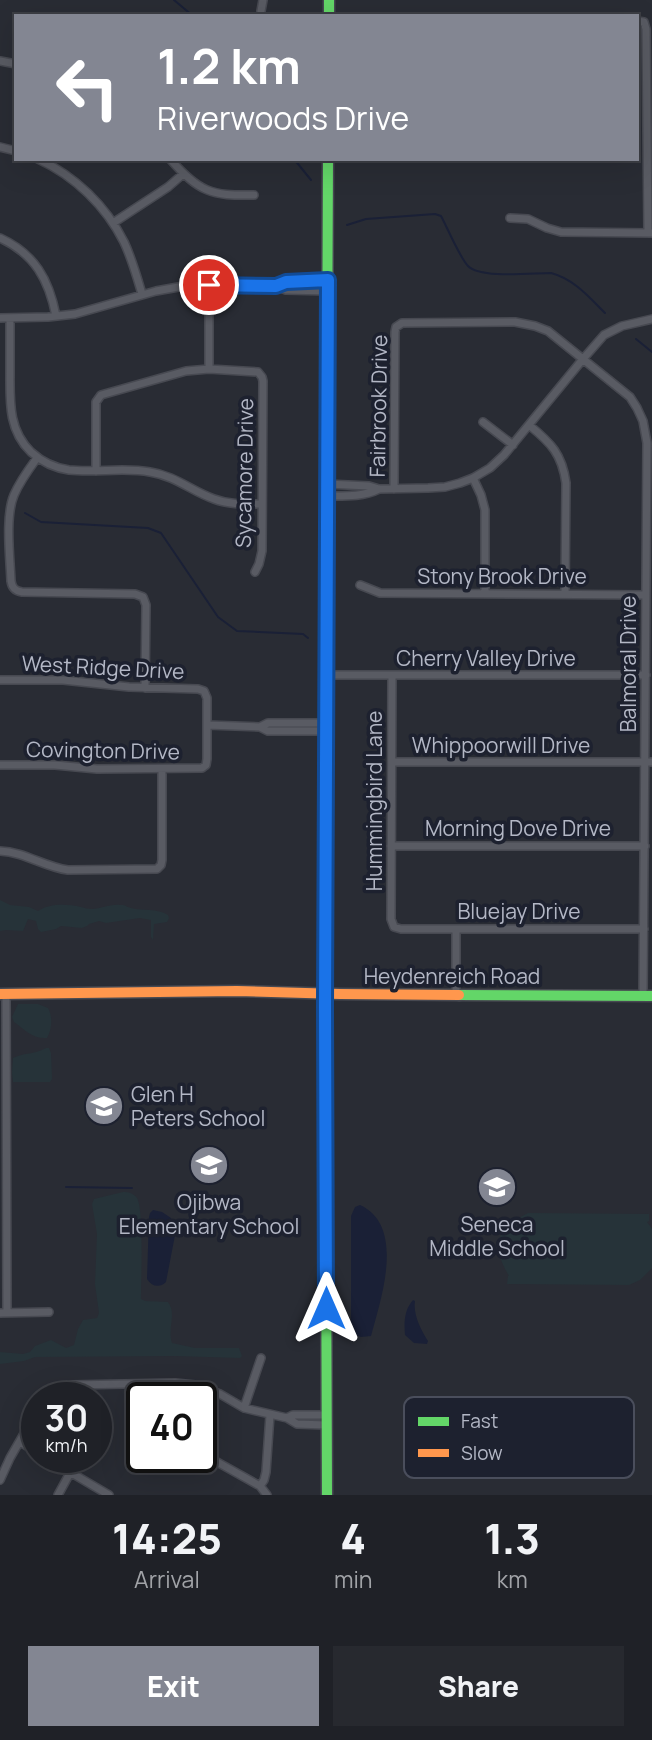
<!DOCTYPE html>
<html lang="en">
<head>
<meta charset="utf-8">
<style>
	body { margin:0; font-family:Manrope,sans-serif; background:#27292f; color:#f1f3f6; height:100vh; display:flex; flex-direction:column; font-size:26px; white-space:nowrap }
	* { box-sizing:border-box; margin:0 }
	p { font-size:23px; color:#a1a3a7 }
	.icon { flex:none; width:38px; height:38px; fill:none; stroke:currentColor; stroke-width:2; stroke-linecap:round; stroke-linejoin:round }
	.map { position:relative; height:1495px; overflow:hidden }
	.drawer { display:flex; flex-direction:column; background:#1f2127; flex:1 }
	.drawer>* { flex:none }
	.banner { position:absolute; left:14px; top:14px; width:625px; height:147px; border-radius:0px; box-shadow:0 7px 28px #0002,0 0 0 2px #3c3e44; background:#838692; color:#fff; overflow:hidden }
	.speed { position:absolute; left:21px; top:1382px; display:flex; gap:14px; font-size:35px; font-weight:700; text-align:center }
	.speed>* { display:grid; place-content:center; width:91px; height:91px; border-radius:50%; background:#1f2127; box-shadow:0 7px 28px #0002,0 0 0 2px #3c3e44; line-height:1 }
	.speed small { font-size:18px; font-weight:400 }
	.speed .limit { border:4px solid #111; border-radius:10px; background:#fff; color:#111 }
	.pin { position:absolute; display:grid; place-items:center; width:60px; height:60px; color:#fff; margin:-30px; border:4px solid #fff; border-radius:50%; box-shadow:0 2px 7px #0007 }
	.me { position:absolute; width:77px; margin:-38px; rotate:0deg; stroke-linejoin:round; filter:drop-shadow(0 0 5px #0008) }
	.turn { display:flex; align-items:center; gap:24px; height:147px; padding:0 28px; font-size:32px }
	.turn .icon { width:91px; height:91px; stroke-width:2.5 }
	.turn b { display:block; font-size:49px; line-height:60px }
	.eta { display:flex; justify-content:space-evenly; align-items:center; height:119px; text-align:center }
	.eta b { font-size:42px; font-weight:800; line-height:49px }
	.cta { display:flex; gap:14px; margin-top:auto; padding:14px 28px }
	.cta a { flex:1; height:80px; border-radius:0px; background:#838692; color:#fff; font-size:28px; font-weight:800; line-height:80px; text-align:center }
	.cta a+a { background:#27292f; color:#f1f3f6 }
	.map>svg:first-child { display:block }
</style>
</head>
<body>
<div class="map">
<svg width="652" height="1495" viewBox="0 0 652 1495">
	<rect width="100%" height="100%" fill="#292c34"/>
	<path fill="#263339" d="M0 900 10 905 29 907 38 911C50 903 67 904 81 907 85 908 88 909 92 909 101 909 110 904 120 905 128 905 123 906 131 908 143 911 157 908 168 915L169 918 167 922 154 924 153 940 151 937V920L140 918 106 923 99 921 89 924 87 926 82 928 61 926 56 929 41 932 38 929 36 921 28 919 23 931 6 930 0 931Z
		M18 1004H38L48 1008C53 1016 52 1030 47 1038 33 1039 25 1030 14 1022L12 1017Z
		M46 1048H49L51 1053 52 1079 50 1082H13L12 1073 13 1058C25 1052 33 1055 46 1048Z
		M123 1192C129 1192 133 1193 137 1198 144 1210 141 1281 141 1299L145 1301 168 1302C177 1314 167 1329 172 1343L195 1348H239L242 1356 240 1358 175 1356 35 1357 24 1361 0 1364V1352L23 1354 30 1352 35 1346 51 1340 66 1348 74 1345 78 1329 83 1320 97 1318 99 1313 95 1284 97 1234 92 1204 94 1199Z
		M528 1213 649 1214V1221L647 1222 652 1229V1268L640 1280 629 1285 507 1284 508 1276H509C490 1243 496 1230 528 1213Z"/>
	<path fill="#1a2036" d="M360 1205C406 1226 381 1299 371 1336L361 1337 356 1335 351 1322V1216L355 1207Z
		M153 1210 162 1212 171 1218V1223L176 1230 166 1282C160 1288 152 1287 147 1279L149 1217 150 1213Z
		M413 1300 415 1301C413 1315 421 1330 428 1341L427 1344 414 1343 405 1335C404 1323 404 1310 413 1300Z"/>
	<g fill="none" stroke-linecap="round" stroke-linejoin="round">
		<path stroke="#1a2036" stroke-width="2" d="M174 0 193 16
			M294 159 311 180
			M347 225 366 219 435 214 441 216C447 227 460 258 468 266 481 279 532 273 551 273 574 279 589 297 605 313
			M636 339 652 352
			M25 513 41 522 148 528 161 533 218 617 237 631 303 634 308 638
			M66 1187 132 1188"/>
		<g stroke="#474951" stroke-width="10">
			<path id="street" d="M261 11 263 0
				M637 21 644 22 646 29 648 233
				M0 61 16 64
				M0 147 16 151
				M38 159C75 176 106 206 124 242 132 259 137 277 142 294
				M170 159C199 192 211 196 254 195
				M510 218 528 219 547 228 561 232 651 233
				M113 223 168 187 183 174
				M0 238C35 254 49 280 56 316
				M209 285V369
				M276 286 286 282 328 280
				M0 318 48 317 75 314 156 291 184 286H276L286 290 328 291
				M10 318C10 336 10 354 10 372 10 401 8 430 31 452 42 462 55 468 69 470 96 473 124 467 150 472 176 476 191 491 214 499 230 505 246 504 262 504
				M483 422 513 445
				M529 425C551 443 562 454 566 483L565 594
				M37 458C29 469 20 481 14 495 5 516 10 557 11 581 12 588 15 591 22 592L135 594 143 597 146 605 145 688
				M96 471V402L101 395 186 371 209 369 258 372 262 377 263 381 262 551 259 564 255 572
				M473 478 481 495 485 510V594
				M327 484 369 486 379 489 428 488 445 487 460 483 473 478 490 468 504 455 583 359 604 335 622 326 652 319
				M394 489 395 332 396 327 402 323 515 322 535 326 548 331 630 397 637 408 643 421 647 443 643 996
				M327 496C345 496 363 497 379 489
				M360 585 380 593 646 595
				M326 675H646
				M392 675 391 919 394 927 401 929H644
				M0 680H63L129 687 198 689 204 691 207 698V759L206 765 202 768 97 769 55 765H0
				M207 725 260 727 268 731H326
				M260 727 268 723H326
				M392 762H652
				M391 846H645
				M0 851C25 852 44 867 68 870L157 869 161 865 162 860V769
				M6 994 7 1313
				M456 995V929
				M0 1313 49 1312
				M141 1385 142 1414
				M46 1398 58 1390 72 1385 175 1383 195 1385 220 1394 244 1408 287 1418 297 1424 326 1425
				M244 1408 261 1358
				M287 1418 293 1415H326
				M20 1442 37 1452
				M201 1453 260 1486 267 1495
				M46 1458 109 1495
				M0 1480 10 1458 37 1411
				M260 1486 264 1480 266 1472 270 1415
				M58 1495 70 1473"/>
		</g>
		<g stroke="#474951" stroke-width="13">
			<path id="fast" d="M329 0V16
				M326 603 328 159
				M325 956 327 1495
				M459 995 652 996"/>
		</g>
		<g stroke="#474951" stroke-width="13">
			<path id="slow" d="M325 956 326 603
				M0 994 237 991 340 994 459 995"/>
		</g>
		<use href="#street" stroke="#595b63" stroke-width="7"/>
		<use href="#fast" stroke="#63d668" stroke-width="10"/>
		<use href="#slow" stroke="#ff974d" stroke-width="10"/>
	</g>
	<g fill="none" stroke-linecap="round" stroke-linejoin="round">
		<g stroke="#114b97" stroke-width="18">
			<path id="route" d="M209 285 276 286 286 282 328 280 325 1007 326 1308"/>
		</g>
		<use href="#route" stroke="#1a73e8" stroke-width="12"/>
	</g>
	<defs>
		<g id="school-disc" transform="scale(2.0125)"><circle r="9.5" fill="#838692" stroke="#1d212f"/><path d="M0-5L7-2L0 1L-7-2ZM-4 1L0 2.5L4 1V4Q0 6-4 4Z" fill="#fff"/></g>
	</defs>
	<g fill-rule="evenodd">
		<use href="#school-disc" x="104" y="1106"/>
		<use href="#school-disc" x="209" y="1165"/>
		<use href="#school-disc" x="497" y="1187"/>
	</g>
	<g text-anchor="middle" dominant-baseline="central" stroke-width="7" stroke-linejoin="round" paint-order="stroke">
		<g font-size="21" fill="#b3b7c5" stroke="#1d212f">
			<text transform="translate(378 406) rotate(-89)">Fairbrook Drive</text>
			<text transform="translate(244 473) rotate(-89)">Sycamore Drive</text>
			<text x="502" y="576">Stony Brook Drive</text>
			<text x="486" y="658">Cherry Valley Drive</text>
			<text transform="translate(628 664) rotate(-90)">Balmoral Drive</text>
			<text transform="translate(103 667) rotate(3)">West Ridge Drive</text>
			<text x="501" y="745">Whippoorwill Drive</text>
			<text transform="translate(103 750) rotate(1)">Covington Drive</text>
			<text transform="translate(374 801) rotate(-90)">Hummingbird Lane</text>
			<text x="518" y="828">Morning Dove Drive</text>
			<text x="519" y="911">Bluejay Drive</text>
			<text x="452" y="976">Heydenreich Road</text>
		</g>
		<g font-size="21" fill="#b3b7c5" stroke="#1d212f">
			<text x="131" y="1094" text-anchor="start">Glen H<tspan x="131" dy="24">Peters School</tspan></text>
			<text x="209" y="1202">Ojibwa<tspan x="209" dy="24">Elementary School</tspan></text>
			<text x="497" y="1224">Seneca<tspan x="497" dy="24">Middle School</tspan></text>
		</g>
	</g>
	<rect x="404" y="1397" width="230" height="81" rx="10" fill="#1d212f" stroke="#4a4e5c" stroke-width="2"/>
	<rect x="418" y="1417" width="31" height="9" fill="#63d668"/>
	<rect x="418" y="1449" width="31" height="8" fill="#ff974d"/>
	<g font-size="19" fill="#b3b7c5">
		<text x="461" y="1428">Fast</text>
		<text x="461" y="1460">Slow</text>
	</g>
</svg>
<div class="speed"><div>30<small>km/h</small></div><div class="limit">40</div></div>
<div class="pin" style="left:209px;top:285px;background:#d93025"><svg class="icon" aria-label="arrive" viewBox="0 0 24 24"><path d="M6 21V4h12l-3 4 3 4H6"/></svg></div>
<svg class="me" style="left:326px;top:1308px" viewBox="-20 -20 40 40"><path d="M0-17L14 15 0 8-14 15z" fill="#1a73e8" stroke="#fff" stroke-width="4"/></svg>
<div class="banner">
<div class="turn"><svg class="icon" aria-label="left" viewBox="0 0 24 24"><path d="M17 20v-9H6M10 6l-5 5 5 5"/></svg><div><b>1.2 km</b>Riverwoods Drive</div></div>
</div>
</div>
<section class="drawer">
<div class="eta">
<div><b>14:25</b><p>Arrival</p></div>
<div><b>4</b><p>min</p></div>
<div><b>1.3</b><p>km</p></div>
</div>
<div class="cta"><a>Exit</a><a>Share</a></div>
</section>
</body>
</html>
